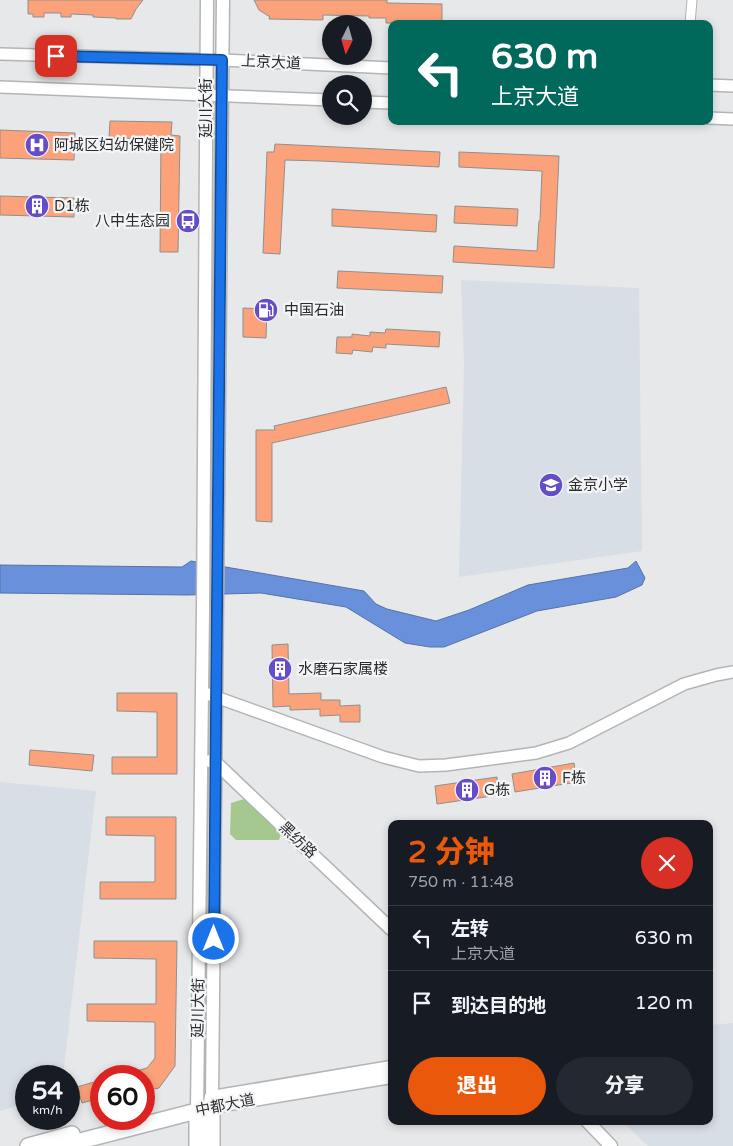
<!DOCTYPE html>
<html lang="zh">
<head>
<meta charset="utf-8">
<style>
	body { margin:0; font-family:"Varela Round","Noto Sans SC",sans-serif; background:#242831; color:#f1f3f6; height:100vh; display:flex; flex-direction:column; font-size:19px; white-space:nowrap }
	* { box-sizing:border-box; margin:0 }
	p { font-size:16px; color:#9ea1a6 }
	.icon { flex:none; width:28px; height:28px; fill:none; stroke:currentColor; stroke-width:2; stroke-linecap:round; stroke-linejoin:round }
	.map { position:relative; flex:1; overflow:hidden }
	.sheet { position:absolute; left:388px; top:820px; width:325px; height:305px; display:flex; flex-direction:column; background:#171b24; border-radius:10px; box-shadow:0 2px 8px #0003 }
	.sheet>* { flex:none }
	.top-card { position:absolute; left:388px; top:20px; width:325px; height:105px; border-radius:10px; box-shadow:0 2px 8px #0003; background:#00695c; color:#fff; overflow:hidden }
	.needle { width:32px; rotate:185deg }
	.controls { position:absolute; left:322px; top:15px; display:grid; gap:10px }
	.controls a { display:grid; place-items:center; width:50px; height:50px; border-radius:50%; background:#171b24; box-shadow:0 2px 8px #0003; font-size:25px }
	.speed { position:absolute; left:15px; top:1065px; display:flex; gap:10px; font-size:25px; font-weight:700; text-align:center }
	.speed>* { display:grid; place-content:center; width:65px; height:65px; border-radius:50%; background:#171b24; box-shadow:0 2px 8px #0003; line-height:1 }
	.speed small { font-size:12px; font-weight:400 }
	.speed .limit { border:8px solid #d22; background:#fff; color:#111 }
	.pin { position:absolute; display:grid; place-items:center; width:42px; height:42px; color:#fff; margin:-21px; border-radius:10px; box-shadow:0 2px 8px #0006 }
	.me { position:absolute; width:55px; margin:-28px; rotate:0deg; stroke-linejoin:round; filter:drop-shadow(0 0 4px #0008) }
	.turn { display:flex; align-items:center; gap:18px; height:105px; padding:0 20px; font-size:22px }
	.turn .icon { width:65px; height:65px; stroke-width:2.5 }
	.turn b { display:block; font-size:35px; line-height:42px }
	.round { display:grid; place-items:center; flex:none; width:52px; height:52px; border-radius:26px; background:#242831 }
	.overview { display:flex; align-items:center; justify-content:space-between; height:85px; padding:0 20px }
	h1 { font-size:30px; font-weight:800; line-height:38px; color:#ea580c }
	.action { display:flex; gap:10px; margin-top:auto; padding:10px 20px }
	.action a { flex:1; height:58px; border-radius:30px; background:#ea580c; color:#fff; font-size:20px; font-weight:800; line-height:58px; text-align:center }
	.action a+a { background:#242831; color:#f1f3f6 }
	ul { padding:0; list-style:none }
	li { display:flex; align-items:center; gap:15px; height:65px; padding:0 20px; border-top:1px solid #363941 }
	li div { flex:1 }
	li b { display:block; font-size:19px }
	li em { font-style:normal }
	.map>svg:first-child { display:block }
</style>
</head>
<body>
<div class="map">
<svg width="733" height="1146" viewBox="0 0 733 1146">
	<rect width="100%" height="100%" fill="#e7e8ea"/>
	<path fill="#d8dee6" d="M461 280 639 288 642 551 459 577 464 364Z
		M0 782 96 791 63 1076H26V1103L0 1111Z
		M733 1023V1146H648L622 1121H709V1025Z"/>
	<path fill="#a5c88f" d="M244 799 281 834 279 840H236L230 834 231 803Z"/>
	<path fill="#6990da" stroke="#5672a6" d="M191 561 364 591 376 604 387 609 436 621 469 610 528 585 628 568 636 561 645 578 642 585 616 597 537 611 444 647H430L405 643 346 607 261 593 187 595 0 593V565L182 567Z"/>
	<path fill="#fba27a" stroke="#918f8e" d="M28 0H143L136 9 131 19H116V18L93 17V15L71 14V17H61V13H44V17H33V14H28Z
		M254 0H387V3L442 4V24L386 23V18H369V16L323 15V20L269 19 270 17 259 10Z
		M110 121 172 122 171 135 180 136 178 252H160L161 139 109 138Z
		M0 130 75 133 74 160 0 158Z
		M275 144 440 152 439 167 321 161 285 160 280 254 263 253 267 152H274Z
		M459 152 559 156 554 268 453 262 454 246 537 251 539 221H540L542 171 459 167Z
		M0 196 74 198V217L0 215Z
		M455 206 518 209 517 226 454 223Z
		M332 209 437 215 436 232 332 226Z
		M338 271 443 276 442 293 337 288Z
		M243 308 267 309 266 338 243 337Z
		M386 329 440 332 439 347 386 344V348L373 347 372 352 353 350 352 354 336 353 337 337H352V334L370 336V332L385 333Z
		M446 387 450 403 272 443V522L256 521V430H275L274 426Z
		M288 644 289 694 321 693V700H340V706L360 705V722H340V715L320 716V709L290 710V706L273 707 272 645Z
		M117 693H177V774H112V757H157V712L117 711Z
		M30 750 94 755 92 771 29 765Z
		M574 763 577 782 515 792 512 774Z
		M497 777 499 795 437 804 435 786Z
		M106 817H176V899H100V882H155V836L106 835Z
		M94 941H177L175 1066 159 1088 145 1091 144 1076H126V1074L147 1068 155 1058V1022L87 1021V1004H156V959L94 958Z
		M101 1080V1098L82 1103 77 1087Z"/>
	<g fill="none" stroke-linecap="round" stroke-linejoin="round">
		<g stroke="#b3b4b5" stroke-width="11">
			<path id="street" d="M690 24 692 0"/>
		</g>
		<g stroke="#b3b4b5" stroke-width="14">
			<path id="secondary" d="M0 54 222 60 391 68
				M709 85 733 86
				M0 87 331 100
				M364 102 391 103
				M709 118 733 119
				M202 692 383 757 419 766 446 765 536 753 569 743 684 684 716 675 733 672"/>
		</g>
		<g stroke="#b3b4b5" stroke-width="15">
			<path id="primary" d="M223 0 212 1097 391 1067
				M210 761 215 762 391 929
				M212 1107 391 1077
				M197 1110 203 608 207 0
				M587 1121 611 1146"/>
		</g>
		<g stroke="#b3b4b5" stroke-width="18">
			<path id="highway" d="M28 1146 72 1134
				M61 1146 212 1107
				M197 1146V1110
				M212 1146V1098"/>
		</g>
		<use href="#street" stroke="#fff" stroke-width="9"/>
		<use href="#secondary" stroke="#fff" stroke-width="11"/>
		<use href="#primary" stroke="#fff" stroke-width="12"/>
		<use href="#highway" stroke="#fff" stroke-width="15"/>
	</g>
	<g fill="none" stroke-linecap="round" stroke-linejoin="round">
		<g stroke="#114b97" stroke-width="12">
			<path id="route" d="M56 56 222 60 214 939"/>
		</g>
		<use href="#route" stroke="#1a73e8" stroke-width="9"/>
	</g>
	<defs>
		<g id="hospital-disc" transform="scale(1.25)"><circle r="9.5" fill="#644dc6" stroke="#f4f5f7"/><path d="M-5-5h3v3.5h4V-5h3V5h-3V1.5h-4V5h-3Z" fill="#fff"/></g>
		<g id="building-disc" transform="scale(1.25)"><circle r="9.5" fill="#644dc6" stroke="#f4f5f7"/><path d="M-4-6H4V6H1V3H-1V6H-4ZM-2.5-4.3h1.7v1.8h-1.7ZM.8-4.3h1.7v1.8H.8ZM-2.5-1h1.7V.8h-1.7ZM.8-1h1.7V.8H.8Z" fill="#fff"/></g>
		<g id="bus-disc" transform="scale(1.25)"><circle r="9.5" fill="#644dc6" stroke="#f4f5f7"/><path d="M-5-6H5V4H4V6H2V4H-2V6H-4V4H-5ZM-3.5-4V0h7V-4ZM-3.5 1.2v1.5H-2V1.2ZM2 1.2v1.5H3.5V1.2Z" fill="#fff"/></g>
		<g id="fuel-disc" transform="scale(1.25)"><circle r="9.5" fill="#644dc6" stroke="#f4f5f7"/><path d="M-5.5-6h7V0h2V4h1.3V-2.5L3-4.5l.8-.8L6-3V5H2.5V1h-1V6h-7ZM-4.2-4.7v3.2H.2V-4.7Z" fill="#fff"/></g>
		<g id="school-disc" transform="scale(1.25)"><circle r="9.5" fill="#644dc6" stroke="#f4f5f7"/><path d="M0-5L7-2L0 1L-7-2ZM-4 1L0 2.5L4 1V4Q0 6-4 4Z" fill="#fff"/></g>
	</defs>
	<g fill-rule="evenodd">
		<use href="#hospital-disc" x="37" y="145"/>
		<use href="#building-disc" x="37" y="206"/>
		<use href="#bus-disc" x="188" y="221"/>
		<use href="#fuel-disc" x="266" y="310"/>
		<use href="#school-disc" x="551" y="485"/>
		<use href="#building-disc" x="280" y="669"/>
		<use href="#building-disc" x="545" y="778"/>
		<use href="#building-disc" x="467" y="790"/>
	</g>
	<g text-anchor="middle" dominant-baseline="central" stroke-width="4.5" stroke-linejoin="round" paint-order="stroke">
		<g font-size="15" fill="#2b2b2c" stroke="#f4f5f7">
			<text transform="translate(271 62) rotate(3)">上京大道</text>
			<text transform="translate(206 108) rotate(-90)">延川大街</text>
			<text transform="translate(298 840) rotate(43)">黑纺路</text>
			<text transform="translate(198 1008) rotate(-89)">延川大街</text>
			<text transform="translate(225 1105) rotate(-11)">中都大道</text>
		</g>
		<g font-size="15" fill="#2b2b2c" stroke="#f4f5f7" text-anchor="start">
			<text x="54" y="145">阿城区妇幼保健院</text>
			<text x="54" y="206">D1栋</text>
			<text x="170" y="221" text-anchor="end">八中生态园</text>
			<text x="284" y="310">中国石油</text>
			<text x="568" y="485">金京小学</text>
			<text x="298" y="669">水磨石家属楼</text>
			<text x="562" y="778">F栋</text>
			<text x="484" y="790">G栋</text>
		</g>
	</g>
</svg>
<div class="controls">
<a><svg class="needle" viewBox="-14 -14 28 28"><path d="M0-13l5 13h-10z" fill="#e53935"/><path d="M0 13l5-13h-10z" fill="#9ea1a6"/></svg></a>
<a><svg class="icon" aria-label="search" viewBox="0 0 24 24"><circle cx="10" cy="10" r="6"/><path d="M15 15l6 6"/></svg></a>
</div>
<div class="speed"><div>54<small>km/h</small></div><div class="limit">60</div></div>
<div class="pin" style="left:56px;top:56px;background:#d93025"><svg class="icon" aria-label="arrive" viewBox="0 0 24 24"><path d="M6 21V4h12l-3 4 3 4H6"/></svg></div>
<svg class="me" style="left:214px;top:939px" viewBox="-20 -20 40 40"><circle r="17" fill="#1a73e8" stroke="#fff" stroke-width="3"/><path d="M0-11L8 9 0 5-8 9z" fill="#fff"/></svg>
<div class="top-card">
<div class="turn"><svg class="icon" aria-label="left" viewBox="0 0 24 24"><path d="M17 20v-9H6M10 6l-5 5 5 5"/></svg><div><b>630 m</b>上京大道</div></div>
</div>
<section class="sheet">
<div class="overview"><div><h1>2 分钟</h1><p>750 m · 11:48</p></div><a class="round" style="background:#d93025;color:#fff"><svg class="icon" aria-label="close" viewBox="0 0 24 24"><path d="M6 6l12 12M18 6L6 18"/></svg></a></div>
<ul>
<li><svg class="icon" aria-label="left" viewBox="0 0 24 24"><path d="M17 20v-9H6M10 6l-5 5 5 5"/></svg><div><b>左转</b><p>上京大道</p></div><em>630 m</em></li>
<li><svg class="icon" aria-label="arrive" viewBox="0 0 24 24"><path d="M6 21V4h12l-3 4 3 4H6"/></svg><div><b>到达目的地</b></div><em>120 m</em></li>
</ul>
<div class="action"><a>退出</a><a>分享</a></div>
</section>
</div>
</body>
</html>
